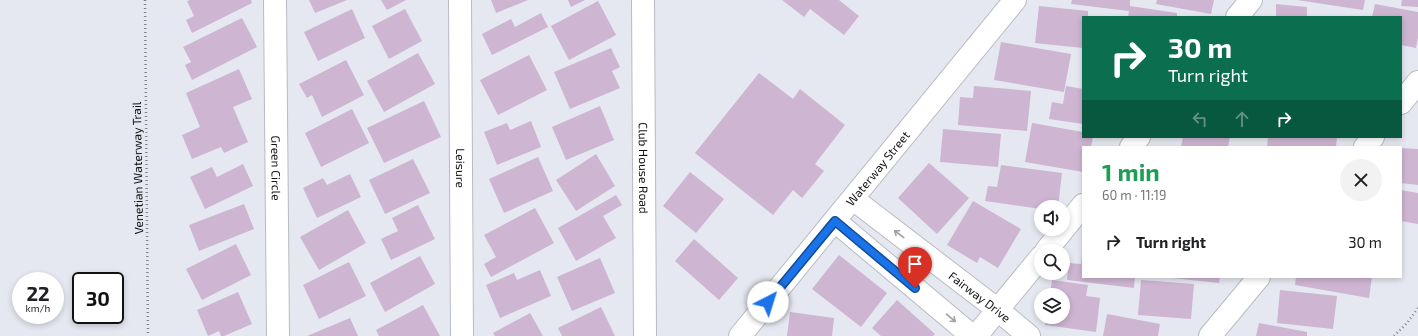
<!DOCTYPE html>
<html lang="en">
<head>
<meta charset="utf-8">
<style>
	body { margin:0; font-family:"Exo 2",sans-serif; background:#f2f2f2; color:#202124; height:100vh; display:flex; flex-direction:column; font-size:15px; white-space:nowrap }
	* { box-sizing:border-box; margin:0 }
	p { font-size:13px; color:#757577 }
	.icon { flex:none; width:22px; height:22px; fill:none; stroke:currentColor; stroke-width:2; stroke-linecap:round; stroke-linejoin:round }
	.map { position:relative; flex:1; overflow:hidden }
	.drawer { position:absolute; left:1082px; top:146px; width:320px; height:132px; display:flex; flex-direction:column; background:#fff; border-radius:0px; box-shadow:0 2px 6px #0003 }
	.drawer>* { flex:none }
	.top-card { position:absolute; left:1082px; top:16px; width:320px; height:122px; border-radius:0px; box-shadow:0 2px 6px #0003; background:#0b6e4f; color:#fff; overflow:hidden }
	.buttons { position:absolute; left:1034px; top:200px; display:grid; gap:8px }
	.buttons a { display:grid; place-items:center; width:36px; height:36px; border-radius:50%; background:#fff; box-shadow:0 2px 6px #0003; font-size:20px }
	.speed { position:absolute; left:12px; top:272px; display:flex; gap:8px; font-size:20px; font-weight:700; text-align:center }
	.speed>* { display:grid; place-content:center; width:52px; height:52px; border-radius:50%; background:#fff; box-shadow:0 2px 6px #0003; line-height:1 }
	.speed small { font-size:10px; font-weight:400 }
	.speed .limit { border:2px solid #111; border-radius:6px; background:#fff; color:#111 }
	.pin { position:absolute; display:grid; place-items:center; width:34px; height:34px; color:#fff; margin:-41px -17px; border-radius:50% 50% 50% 0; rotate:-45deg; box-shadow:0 0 4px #0007 }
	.pin .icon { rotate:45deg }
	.me { position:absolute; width:44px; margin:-22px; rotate:40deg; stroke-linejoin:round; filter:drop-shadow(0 0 3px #0008) }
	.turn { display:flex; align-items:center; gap:14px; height:84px; padding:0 20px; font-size:18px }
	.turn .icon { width:52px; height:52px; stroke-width:2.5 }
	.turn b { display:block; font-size:28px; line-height:34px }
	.lanes { display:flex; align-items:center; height:38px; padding:0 20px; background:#0003; justify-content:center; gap:20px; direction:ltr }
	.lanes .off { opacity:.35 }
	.round { display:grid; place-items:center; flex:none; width:42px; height:42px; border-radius:21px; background:#f2f2f2 }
	.summary { display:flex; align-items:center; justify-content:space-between; height:68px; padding:0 20px }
	h1 { font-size:24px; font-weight:700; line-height:30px; color:#1e9e55 }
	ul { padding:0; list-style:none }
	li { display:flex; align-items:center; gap:12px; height:56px; padding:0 20px }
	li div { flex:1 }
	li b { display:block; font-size:15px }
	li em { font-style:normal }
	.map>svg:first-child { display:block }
</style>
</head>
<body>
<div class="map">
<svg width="1418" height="336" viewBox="0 0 1418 336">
	<rect width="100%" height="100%" fill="#e5e8f0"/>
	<path fill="#ceb5d2" d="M190 0H251L252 3 192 33 186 20 194 16 187 1Z
		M309 0H347L315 13Z
		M381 0H406L387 10Z
		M491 0H528L496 13Z
		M568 0H585L571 7Z
		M782 0H839L859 16 844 35 810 9 804 17Z
		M1072 0H1130V6L1177 13V17H1128L1129 11 1071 4Z
		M1157 0H1214L1211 14 1156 4Z
		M1297 0H1365L1363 10Z
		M1402 0H1418V7L1401 6Z
		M598 1 616 35 569 60 551 26Z
		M1276 4 1307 7V17H1276Z
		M1375 4 1418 12V37L1416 48 1401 45V17H1372Z
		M1039 6 1088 11V17H1083V48L1035 43Z
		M352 9 365 38 318 61 304 32Z
		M405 9 422 41 389 59 372 26Z
		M541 13 548 27 492 55 482 34 511 19 515 27Z
		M242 18 257 47 192 80 185 65 191 62 183 47Z
		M1001 42 1071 54 1064 92 994 80Z
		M611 48 620 67 612 71 620 88 570 109 554 72Z
		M418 53 435 84 384 112 367 81Z
		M529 55 547 90 498 115 480 80Z
		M346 60 364 95 322 117 312 95 307 98 299 84Z
		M239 69 252 99 233 107 248 142 224 153 221 147 192 159 182 135 200 127 186 93Z
		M759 73 793 99 800 89 845 125 815 164 824 171 802 198 793 190 773 215 695 153Z
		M974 86 1031 91 1027 131 958 125 960 97 973 98Z
		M1066 86 1083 89V124L1049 119 1052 102 1063 104Z
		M424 101 441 137 384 163 367 128Z
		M600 106 614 140 566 160 552 127Z
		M352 109 369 143 321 167 305 133Z
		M531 121 541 147 497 165 484 132 507 123 510 130Z
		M1032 123 1083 132V137H1093L1091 147H1083V172L1025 162Z
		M943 129 1001 134 998 167 940 162Z
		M1183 137H1230L1228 147H1181Z
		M1268 137H1337L1336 147H1267Z
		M1401 148 1418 149V185L1401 183Z
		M596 154 615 186 576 211 556 180Z
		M538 157 553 191 504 213 489 179Z
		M413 159 430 193 385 214 369 180Z
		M929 163 969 198 937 234 898 198Z
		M243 164 253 186 205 209 190 177 212 167 217 177Z
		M1001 165 1062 173 1058 207H1041V209L985 201 988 186 997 187Z
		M690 172 724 199 696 233 663 206Z
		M350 174 361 197 317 218 303 188 323 178 327 185Z
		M1401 190 1418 193V224L1401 221Z
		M616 195 622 205 603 216 616 238 576 261 558 228Z
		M973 201 1021 229 998 268 980 257 977 263 947 245Z
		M244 204 254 229 199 251 189 225Z
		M418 205 435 239 391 260 381 239 398 231 392 218Z
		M535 208 554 243 491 277 484 264 496 257 484 235Z
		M348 210 366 243 319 270 300 237Z
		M694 239 738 278 719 300 675 261Z
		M236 244 251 275 202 300 186 269Z
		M839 255 887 293 861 327 812 289Z
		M1082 255H1083V277H1135L1134 288 1067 280 1069 263 1081 264Z
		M420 256 435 284 385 312 370 283Z
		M600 258 615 293 572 311 557 277Z
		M349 262 366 296 319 319 303 285Z
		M540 270 551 296 500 318 486 285 514 273 517 280Z
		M1172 277H1220L1219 283 1172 278Z
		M1296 277H1372L1369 298 1295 285Z
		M1052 280 1088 285 1086 296 1100 298 1096 332 1045 325 1047 317H1063V295H1050Z
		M1141 280 1194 284 1191 319 1138 315Z
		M1280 290 1337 296 1333 329 1277 323Z
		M238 292 252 324 224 336H221L219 331 208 336 197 310Z
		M897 300 935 334 933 336H881L872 328Z
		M423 305 440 336H379L376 330Z
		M601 307 615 336H562L558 328Z
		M790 312 834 318 832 336H787Z
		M530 313 543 336H495L493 333Z
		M1107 314 1160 324 1158 336H1103Z
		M350 318 358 336H307Z
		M1259 323 1307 332V336H1256Z"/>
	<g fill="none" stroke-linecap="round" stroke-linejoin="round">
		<g stroke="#b8bbc2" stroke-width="24">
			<g id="minor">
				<path id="s1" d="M275 0 278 336"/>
				<path id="s2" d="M460 0 462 336"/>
				<path id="s3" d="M643 0 645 336"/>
				<path d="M1237 17 1251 0"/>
				<path d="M1401 103 1418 82"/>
				<path d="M1131 147 1139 137"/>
				<path d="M1365 147 1373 137"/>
				<path id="s4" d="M853 199 998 310 1029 336"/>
				<path d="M835 221 972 336"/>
				<path d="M1046 251 1083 205"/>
				<path id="s5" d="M740 336 1015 0"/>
				<path d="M976 336 1041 257"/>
				<path d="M1210 336 1259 277"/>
			</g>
		</g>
		<path stroke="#818388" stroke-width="2.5" stroke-dasharray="1 3" stroke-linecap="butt" d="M145 0 148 336
			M1394 336 1407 323 1418 308"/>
		<use href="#minor" stroke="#fff" stroke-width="22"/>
	</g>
	<defs><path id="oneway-shaft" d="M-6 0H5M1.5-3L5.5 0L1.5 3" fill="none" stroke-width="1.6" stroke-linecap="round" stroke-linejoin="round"/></defs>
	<g stroke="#a0a0a1">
		<use href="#oneway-shaft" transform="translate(899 234) rotate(-143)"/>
		<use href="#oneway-shaft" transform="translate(951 318) rotate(40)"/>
	</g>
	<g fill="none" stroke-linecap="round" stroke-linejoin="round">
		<g stroke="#114b97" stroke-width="10">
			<path id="route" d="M768 302 835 221 915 288"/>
		</g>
		<use href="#route" stroke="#1a73e8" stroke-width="7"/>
	</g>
	<g text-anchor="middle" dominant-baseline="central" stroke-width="3" stroke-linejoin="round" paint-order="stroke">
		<g font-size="12" fill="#111214" stroke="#e5e8f0">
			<text transform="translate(137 168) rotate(-91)">Venetian Waterway Trail</text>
			<text stroke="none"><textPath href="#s1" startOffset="168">Green Circle</textPath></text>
			<text stroke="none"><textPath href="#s2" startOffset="168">Leisure</textPath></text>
			<text stroke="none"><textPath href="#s3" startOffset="168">Club House Road</textPath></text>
			<text stroke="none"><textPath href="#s5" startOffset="217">Waterway Street</textPath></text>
			<text stroke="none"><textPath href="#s4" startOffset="160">Fairway Drive</textPath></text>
		</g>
	</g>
</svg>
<div class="buttons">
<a><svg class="icon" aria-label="sound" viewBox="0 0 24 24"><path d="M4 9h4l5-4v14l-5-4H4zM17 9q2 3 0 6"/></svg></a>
<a><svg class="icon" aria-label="search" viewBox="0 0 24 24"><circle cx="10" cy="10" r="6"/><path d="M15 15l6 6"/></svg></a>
<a><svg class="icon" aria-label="layers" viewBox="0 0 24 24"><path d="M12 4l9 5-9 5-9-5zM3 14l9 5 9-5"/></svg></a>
</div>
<div class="speed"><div>22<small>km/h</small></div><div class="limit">30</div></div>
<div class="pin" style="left:915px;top:288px;background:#d93025"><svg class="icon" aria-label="arrive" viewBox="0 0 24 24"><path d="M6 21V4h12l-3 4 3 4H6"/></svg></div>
<svg class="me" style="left:768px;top:302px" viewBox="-20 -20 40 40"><circle r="19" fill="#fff"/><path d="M0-13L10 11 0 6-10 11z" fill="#1a73e8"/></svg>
<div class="top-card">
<div class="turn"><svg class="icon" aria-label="right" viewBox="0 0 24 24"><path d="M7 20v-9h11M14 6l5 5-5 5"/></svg><div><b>30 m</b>Turn right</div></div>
<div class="lanes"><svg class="icon off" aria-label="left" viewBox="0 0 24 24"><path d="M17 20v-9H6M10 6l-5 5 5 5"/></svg><svg class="icon off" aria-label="ahead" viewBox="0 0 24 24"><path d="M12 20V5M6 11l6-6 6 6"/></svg><svg class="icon" aria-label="right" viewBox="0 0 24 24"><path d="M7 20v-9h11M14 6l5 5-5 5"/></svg></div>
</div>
<section class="drawer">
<div class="summary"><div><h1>1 min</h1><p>60 m · 11:19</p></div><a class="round"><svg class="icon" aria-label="close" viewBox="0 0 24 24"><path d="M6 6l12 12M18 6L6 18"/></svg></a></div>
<ul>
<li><svg class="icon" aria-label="right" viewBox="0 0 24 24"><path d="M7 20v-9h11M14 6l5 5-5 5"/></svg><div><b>Turn right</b></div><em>30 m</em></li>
</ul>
</section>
</div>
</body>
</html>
